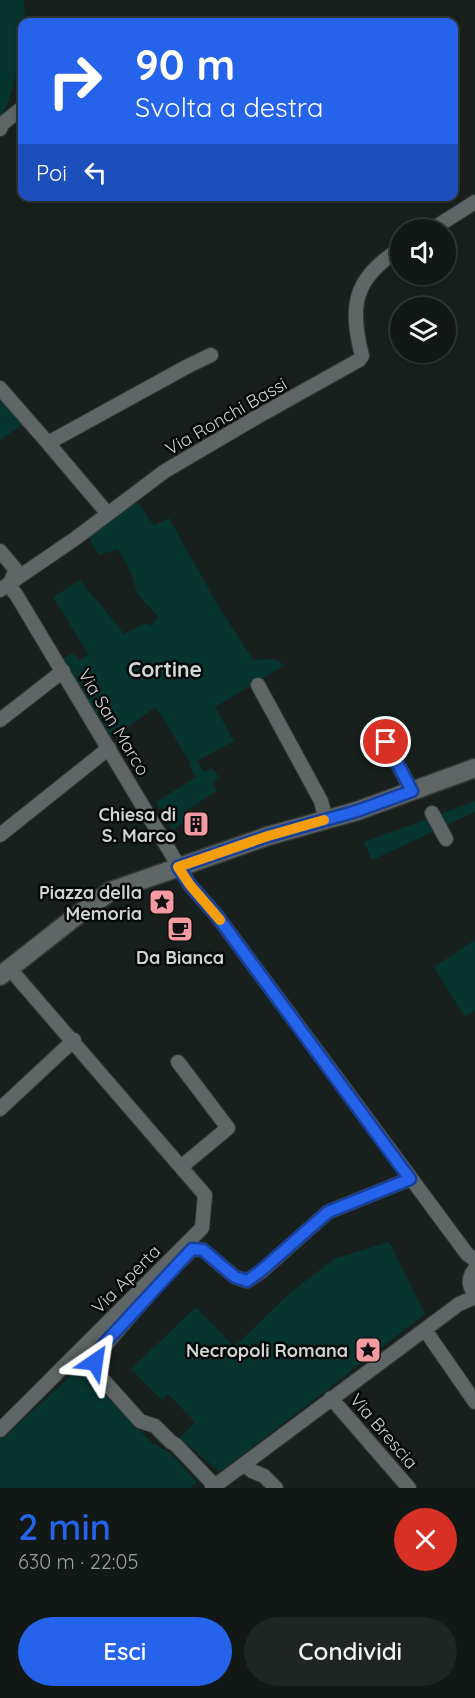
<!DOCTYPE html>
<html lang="it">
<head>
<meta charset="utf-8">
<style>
	body { margin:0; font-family:Quicksand,sans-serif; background:#1f2523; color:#f1f3f6; height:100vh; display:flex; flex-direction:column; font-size:22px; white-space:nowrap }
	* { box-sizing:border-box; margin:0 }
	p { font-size:20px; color:#9ca0a1 }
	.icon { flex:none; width:33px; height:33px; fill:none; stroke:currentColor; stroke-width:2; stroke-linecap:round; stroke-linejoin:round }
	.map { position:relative; height:1488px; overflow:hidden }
	.drawer { display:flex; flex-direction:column; background:#121816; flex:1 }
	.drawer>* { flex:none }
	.banner { position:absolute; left:18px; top:18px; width:440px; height:183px; border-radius:12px; box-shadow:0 3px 9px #0003,0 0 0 2px #313735; background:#2563eb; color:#fff; overflow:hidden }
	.tools { position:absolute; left:390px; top:219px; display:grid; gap:12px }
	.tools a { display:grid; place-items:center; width:66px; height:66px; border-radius:50%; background:#121816; box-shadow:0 3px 9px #0003,0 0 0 2px #313735; font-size:30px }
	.pin { position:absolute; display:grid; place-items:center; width:51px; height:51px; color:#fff; margin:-26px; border:3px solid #fff; border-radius:50%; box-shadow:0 2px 6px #0007 }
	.me { position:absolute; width:66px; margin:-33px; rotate:32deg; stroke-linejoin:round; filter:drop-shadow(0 0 4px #0008) }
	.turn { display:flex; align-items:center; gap:21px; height:126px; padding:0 18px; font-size:27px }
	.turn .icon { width:78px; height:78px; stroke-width:2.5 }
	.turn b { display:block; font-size:42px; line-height:51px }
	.then { display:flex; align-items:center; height:57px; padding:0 18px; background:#0003; gap:12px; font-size:22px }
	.round { display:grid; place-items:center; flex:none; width:63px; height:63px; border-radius:32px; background:#1f2523 }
	.head { display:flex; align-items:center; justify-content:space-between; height:102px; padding:0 18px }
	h1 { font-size:36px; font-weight:600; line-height:45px; color:#2563eb }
	.button { display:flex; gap:12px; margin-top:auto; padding:12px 18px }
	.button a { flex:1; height:69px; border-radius:36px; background:#2563eb; color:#fff; font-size:24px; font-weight:600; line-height:69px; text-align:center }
	.button a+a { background:#1f2523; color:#f1f3f6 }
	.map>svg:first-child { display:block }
</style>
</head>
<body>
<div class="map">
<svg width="475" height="1488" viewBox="0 0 475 1488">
	<rect width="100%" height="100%" fill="#18201e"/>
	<path fill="#06342f" d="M0 0H24L25 22H22C22 52 14 95 0 121Z
		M0 397 25 423 0 440Z
		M134 497 154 526 169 518 217 604 253 660 273 659 285 665 215 707 234 741 197 761 204 772 212 768 219 777 214 780 213 785 217 791 183 812 187 820 172 830 156 802 196 777 189 765 191 764 156 707 111 738 62 660 74 652 79 661 88 654 53 597 80 580 124 634 146 623 150 626 159 618 137 593 131 572 118 549 99 555 89 538 108 518Z
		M475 801V812L372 860 364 842Z
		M475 940V1010L465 1017 434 967Z
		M389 1242 425 1314 220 1472 180 1438 195 1422 168 1394 162 1400 131 1369 196 1307 234 1347 290 1293 334 1259Z
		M83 1364 96 1386 152 1443 169 1452 197 1482 190 1488H0V1438L8 1434Z"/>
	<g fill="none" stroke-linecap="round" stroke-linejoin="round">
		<g stroke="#353a39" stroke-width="16">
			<path id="street" d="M0 129 2 124 22 108
				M431 230 475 202
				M0 388 48 443
				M108 514 48 443 188 366 211 355
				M0 551 16 570 9 585
				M9 585 17 596 190 885 217 916 467 1254 475 1260
				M0 590 76 538 165 471 257 417 359 360 362 356C349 305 354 278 400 249
				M258 685 321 801 326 820
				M0 720 63 671
				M377 726 412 791
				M432 813 446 839
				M0 835 109 748
				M178 1062 228 1128 181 1167
				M0 1109 74 1040
				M181 1261 192 1249 203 1250 235 1277 247 1281 262 1271 328 1212 410 1179
				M475 1269C468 1277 468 1286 475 1294
				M149 1294 97 1355 95 1361 97 1373 140 1421 155 1426 171 1442 176 1445 215 1486
				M425 1330 475 1402
				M331 1398 409 1488
				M0 1430 202 1228 205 1195 10 969
				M244 1464 252 1471 264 1476 276 1488
				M212 1488 459 1304 475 1297"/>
		</g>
		<g stroke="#353a39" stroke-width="21">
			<path id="secondary" d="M0 976 75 917 111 891 268 836 357 811 475 768"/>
		</g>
		<use href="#street" stroke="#5e6765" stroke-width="14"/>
		<use href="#secondary" stroke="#5e6765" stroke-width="18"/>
	</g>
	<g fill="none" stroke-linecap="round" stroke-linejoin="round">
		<g stroke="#184099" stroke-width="15">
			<path id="route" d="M95 1362 97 1355 104 1344 192 1249 203 1250 235 1277 247 1281 262 1270 328 1212 410 1179 217 916 190 885 178 867 268 836 357 811 412 791 386 742"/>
		</g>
		<use href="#route" stroke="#2563eb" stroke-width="10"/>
		<path stroke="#f59e0b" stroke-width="10" d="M220 920 190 885 178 867 268 836 324 820"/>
	</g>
	<defs>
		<g id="building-square" transform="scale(1.35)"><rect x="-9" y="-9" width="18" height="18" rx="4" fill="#f49aa1" stroke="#060908"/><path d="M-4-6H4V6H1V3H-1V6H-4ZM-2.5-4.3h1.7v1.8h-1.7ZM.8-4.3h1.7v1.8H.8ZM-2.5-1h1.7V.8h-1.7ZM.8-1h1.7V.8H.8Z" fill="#111"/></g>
		<g id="sight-square" transform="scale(1.35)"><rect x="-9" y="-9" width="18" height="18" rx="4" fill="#f49aa1" stroke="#060908"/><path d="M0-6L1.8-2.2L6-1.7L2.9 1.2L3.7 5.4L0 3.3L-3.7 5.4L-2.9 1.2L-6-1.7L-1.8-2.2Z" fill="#111"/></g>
		<g id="cafe-square" transform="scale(1.35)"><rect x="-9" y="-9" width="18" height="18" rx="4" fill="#f49aa1" stroke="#060908"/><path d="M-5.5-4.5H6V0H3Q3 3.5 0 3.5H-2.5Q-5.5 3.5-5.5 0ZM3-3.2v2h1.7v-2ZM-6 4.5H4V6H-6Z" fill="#111"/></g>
	</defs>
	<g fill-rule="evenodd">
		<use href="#building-square" x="196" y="824"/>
		<use href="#sight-square" x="162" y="902"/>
		<use href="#cafe-square" x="180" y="929"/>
		<use href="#sight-square" x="368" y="1350"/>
	</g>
	<g text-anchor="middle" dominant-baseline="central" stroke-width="5" stroke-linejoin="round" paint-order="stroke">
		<g font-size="18" fill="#d0d5d4" stroke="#060908">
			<text transform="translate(226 416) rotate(-30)">Via Ronchi Bassi</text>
			<text transform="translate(114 722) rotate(59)">Via San Marco</text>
			<text transform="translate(126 1279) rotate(-45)">Via Aperta</text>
			<text transform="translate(384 1431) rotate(49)">Via Brescia</text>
		</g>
		<g font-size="18" font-weight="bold" fill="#d0d5d4" stroke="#060908" text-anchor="end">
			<text x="176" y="814">Chiesa di<tspan x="176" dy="21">S. Marco</tspan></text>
			<text x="142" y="892">Piazza della<tspan x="142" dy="21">Memoria</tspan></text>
			<text x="180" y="957" text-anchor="middle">Da Bianca</text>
			<text x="348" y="1350">Necropoli Romana</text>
		</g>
		<g font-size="21" font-weight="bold" fill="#cfd9d7" stroke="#060908">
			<text x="165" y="669">Cortine</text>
		</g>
	</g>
</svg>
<div class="tools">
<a><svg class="icon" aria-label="sound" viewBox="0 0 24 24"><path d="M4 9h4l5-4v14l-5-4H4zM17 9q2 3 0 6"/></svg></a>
<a><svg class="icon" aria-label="layers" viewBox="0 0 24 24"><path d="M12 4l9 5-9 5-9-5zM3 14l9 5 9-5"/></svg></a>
</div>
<div class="pin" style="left:386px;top:742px;background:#d93025"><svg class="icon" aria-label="arrive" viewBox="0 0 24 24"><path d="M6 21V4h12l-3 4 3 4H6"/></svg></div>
<svg class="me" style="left:95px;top:1362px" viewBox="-20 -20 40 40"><path d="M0-17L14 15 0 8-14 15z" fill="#2563eb" stroke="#fff" stroke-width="4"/></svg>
<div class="banner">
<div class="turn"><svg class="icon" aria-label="right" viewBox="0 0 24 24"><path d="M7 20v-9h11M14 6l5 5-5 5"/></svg><div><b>90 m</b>Svolta a destra</div></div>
<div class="then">Poi<svg class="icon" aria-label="left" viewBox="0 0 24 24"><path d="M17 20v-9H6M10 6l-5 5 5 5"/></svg></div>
</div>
</div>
<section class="drawer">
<div class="head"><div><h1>2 min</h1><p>630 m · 22:05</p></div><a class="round" style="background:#d93025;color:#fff"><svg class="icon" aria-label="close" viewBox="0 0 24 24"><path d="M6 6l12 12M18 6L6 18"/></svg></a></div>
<div class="button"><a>Esci</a><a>Condividi</a></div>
</section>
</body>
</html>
